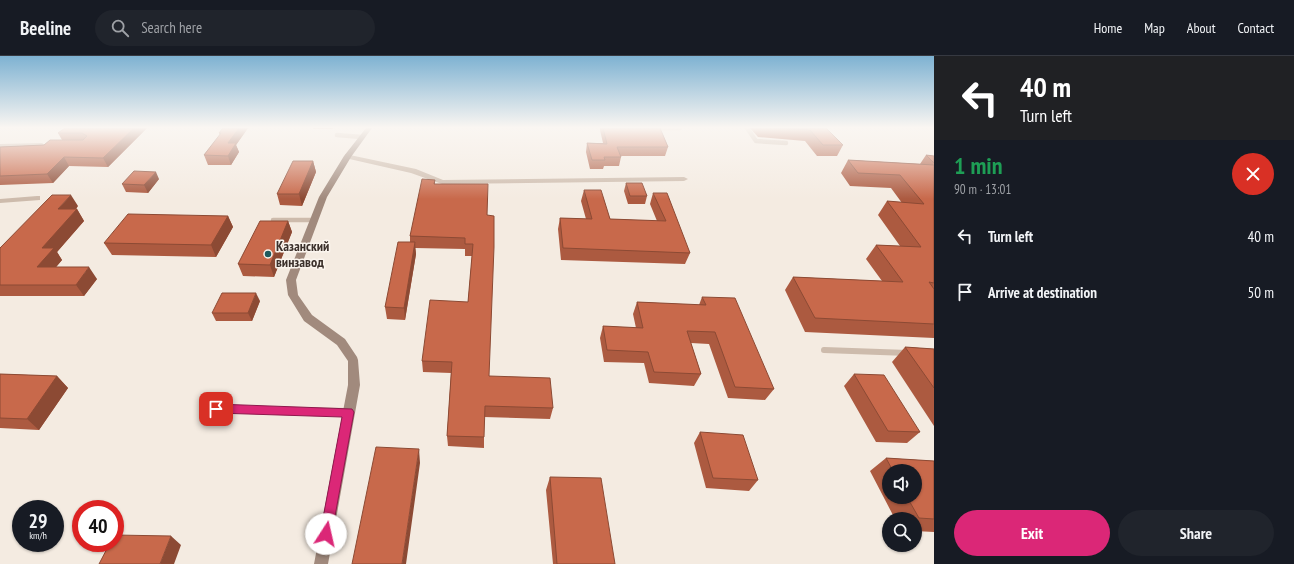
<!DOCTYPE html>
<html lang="en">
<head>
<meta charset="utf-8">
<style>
	body { margin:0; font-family:"PT Sans Narrow",sans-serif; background:#20242c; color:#f1f3f6; height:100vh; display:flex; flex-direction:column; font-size:15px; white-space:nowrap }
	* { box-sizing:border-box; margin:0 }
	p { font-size:13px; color:#9ea1a6 }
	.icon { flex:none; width:22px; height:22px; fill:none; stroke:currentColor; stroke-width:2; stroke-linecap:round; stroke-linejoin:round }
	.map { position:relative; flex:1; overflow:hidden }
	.panel { display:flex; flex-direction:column; background:#171b24; width:360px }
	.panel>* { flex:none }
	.top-card { background:#202124; color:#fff; overflow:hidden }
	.fabs { position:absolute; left:882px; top:408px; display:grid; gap:8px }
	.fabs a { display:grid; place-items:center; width:40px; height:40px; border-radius:50%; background:#171b24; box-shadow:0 1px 3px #0004; font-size:20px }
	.speed { position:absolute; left:12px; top:444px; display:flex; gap:8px; font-size:20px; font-weight:700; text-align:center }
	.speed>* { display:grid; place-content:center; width:52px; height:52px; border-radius:50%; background:#171b24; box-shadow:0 1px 3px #0004; line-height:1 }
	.speed small { font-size:10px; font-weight:400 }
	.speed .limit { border:6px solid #d22; background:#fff; color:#111 }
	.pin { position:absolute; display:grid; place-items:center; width:34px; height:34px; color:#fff; margin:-17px; border-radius:8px; box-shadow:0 2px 6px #0006 }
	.me { position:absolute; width:44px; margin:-22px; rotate:10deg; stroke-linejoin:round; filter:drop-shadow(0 0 3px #0008) }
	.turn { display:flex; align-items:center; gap:14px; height:84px; padding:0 20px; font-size:18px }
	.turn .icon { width:52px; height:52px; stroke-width:2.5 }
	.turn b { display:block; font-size:28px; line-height:34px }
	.round { display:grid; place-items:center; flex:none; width:42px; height:42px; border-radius:21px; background:#20242c }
	.overview { display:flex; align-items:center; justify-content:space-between; height:68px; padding:0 20px }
	h1 { font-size:24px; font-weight:700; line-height:30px; color:#1e9e55 }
	.cta { display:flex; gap:8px; margin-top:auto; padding:8px 20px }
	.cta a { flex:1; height:46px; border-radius:24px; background:#db2777; color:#fff; font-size:16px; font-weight:700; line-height:46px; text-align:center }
	.cta a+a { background:#20242c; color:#f1f3f6 }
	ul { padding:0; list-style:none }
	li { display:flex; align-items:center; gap:12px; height:56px; padding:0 20px }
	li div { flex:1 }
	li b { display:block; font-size:15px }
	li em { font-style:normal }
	header { display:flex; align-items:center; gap:24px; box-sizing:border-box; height:56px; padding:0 20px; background:#171b24; border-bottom:1px solid #363941 }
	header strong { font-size:19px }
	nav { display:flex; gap:22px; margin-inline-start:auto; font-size:14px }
	.search { width:280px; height:36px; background:#20242c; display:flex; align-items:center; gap:10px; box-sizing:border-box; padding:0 14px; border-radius:22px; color:#9ea1a6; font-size:15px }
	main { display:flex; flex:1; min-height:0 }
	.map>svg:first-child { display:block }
</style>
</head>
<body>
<header>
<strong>Beeline</strong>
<div class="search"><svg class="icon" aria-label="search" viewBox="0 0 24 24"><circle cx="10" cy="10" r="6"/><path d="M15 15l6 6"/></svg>Search here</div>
<nav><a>Home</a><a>Map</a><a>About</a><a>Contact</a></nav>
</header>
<main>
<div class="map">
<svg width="934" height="508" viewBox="0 0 934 508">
	<rect width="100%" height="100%" fill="#f4ebe1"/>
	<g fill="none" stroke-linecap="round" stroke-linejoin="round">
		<path stroke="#cdbbac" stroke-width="4.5" d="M658 72H680
			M747 72 756 85 786 87
			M337 79 362 81
			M273 164H314"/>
		<path stroke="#cdbbac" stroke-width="6" d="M824 294 908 297"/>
		<path stroke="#cdbbac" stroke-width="8" d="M216 353 349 356"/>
		<path fill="#cdbbac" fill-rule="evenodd" d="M42 87 45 89 44 90 0 92V88Z
			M345 98 416 113 443 124 684 121 688 123 684 125 442 128 411 117 345 102Z
			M37 140H40V144L0 147V143Z"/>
		<path fill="#a18a7d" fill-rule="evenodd" d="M366 72H372L351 101 327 141 296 224 298 239 312 259 345 283 357 301 358 304 360 329 328 508H314L348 329V305L337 289 304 265 288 239 286 224 319 141 344 100Z"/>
	</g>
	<path fill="#ac5a40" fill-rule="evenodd" d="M65 72H147L108 111 69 110 53 127 0 129V91L44 89 62 84 58 77Z
		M223 72H248L236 89 239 96 231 109H208L204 99 220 79 219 77Z
		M313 72H333V73H313Z
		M600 72H660L668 91 665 100H620L621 101 619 110H604L603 113H590L586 96 587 87H603L600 74Z
		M750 72H826L843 89 837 100H817L805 85 758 81Z
		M926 99 934 100V282L805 276 785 234 793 221 882 225 866 203 876 189 900 190 878 159 887 145 902 147 891 132 850 130 841 117 848 104 920 108Z
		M313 105 316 116 302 150 280 149 277 138Z
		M159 123 148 137 126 136 122 128Z
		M435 124V128L487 159 489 320 553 352 550 363 484 361V392L448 390 447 380 451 317 423 316 422 305 468 246 472 200H465V193L415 192 416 198 405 264 387 263 385 251 410 186V180Z
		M626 127 647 140 645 148H628L624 135Z
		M584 134 610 163 657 165 650 148 653 137 690 197 685 208 561 204 558 173 560 162 586 163 581 145Z
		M78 150 76 153H77L84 165 57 196 62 204 56 211 97 223 84 240H0V192Z
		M228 160 233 171 216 201 112 199 104 187Z
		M288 165 292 176 274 221 243 220 238 208Z
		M702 241 774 333 765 344 728 342 709 288 691 287 701 318 694 330 649 327 644 307 604 306 600 282 603 270 636 272 633 258 637 246 699 249Z
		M260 245 252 265H216L212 257Z
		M905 291 934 293V370L892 306Z
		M0 318 57 320 68 332 39 374 0 372Z
		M854 318 920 376 907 387 876 386 844 330Z
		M700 376 758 424 749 435 706 432 694 387Z
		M886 402 934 405V476L915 475V463H895L870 415ZM889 415H915V441H889Z
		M550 421 615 508H553L546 434Z"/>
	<path fill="#8c4a34" d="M134 72H147L108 111 103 102Z
		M239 72H248L236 89 239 96 231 109 228 100V87Z
		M64 101 69 110 53 127 47 118Z
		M313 105 316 116 302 150 299 138Z
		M156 116 159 123 148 137 144 129Z
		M71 139 78 150 66 165 58 153Z
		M77 153 84 165 57 196 62 204 46 223 37 211 42 192Z
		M228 160 233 171 216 201 211 189Z
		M288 165 292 176 274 221 270 209Z
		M415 186 416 198 405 264 404 252Z
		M89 211 97 223 84 240 76 229Z
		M256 237 260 245 252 265 248 257Z
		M57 320 68 332 39 374 27 363Z
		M419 393 420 407 406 508H402Z
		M171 480 181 489 174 508H160Z"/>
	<path fill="#c8694b" stroke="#8c4a34" d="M65 72H134L103 102 64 101 47 118 0 120V91L44 89 50 84H83L87 80 82 77H58Z
		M223 72H239L228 87H236L228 100 204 99 221 77H219Z
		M603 72H660L668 91H617L621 101H604L605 104H592L587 87 607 88Z
		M776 72H826L843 89H823L810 74Z
		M926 99 934 100V107Z
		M848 104 934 109V227L929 226 934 233V268L815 262 793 221 903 226 876 189 921 191 887 145 924 148 900 119 858 117Z
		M293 105H313L299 138H277Z
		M134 115 156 116 144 129 122 128Z
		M422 123 435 124 434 128H488L487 159 494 160V191L489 320 550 322 553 352 485 350 484 381 447 380 452 306 422 305 430 244 468 246 473 188H465V182L410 180Z
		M626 127H642L647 140H630Z
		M584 134H601L610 163 666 165 653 137H667L690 197 563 192 560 162 592 163Z
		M52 139H71L58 153H77L42 192H54L37 211H89L76 229H0V192Z
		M128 158 228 160 211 189 104 187Z
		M260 165H288L270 209 238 208Z
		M398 186H415L404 252 385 251Z
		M222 237H256L248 257H212Z
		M702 241 735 242 774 333 735 331 715 276 687 275 701 318 654 316 648 296 607 294 603 270 643 272 637 246 706 249Z
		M905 291 934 293V332Z
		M0 318 57 320 27 363 0 362Z
		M854 318 884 319 920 376 888 375Z
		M700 376 743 379 758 424 713 422Z
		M376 391 419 393 402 508H352Z
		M886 402 934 405V463L919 462 907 441H915V415H893Z
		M550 421 601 422 615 508H557Z
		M115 479 171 480 160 508H99L110 487H115Z"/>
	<linearGradient id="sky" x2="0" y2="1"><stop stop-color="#7eb2d2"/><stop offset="0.5" stop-color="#faf6f2"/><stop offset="1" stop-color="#faf6f2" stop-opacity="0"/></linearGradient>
	<rect width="934" height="143" fill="url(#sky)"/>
	<path fill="#db2777" stroke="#8e194d" d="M216 348 352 353 354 356 331 482 326 484 322 482 320 478 342 361 216 357 213 356 211 353 213 350Z"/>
	<circle fill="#1f5a5e" stroke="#fbf5ee" stroke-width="1.5" cx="268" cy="198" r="4"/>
	<g text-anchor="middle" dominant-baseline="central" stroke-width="3" stroke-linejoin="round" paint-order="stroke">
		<g font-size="14" font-weight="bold" fill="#3b302b" stroke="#fbf5ee" text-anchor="start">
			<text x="276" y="190">Казанский<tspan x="276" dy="16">винзавод</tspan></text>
		</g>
	</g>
</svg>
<div class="fabs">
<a><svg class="icon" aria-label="sound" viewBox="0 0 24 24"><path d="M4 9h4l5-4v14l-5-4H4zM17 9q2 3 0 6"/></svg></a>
<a><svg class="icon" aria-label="search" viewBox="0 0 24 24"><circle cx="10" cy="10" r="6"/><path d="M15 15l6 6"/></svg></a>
</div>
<div class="speed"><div>29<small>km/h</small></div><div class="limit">40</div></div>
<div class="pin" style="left:216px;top:353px;background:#d93025"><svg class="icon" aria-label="arrive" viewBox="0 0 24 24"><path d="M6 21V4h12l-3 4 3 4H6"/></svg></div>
<svg class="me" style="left:326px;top:478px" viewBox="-20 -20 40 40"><circle r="19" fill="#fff"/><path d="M0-13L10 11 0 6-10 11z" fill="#db2777"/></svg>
</div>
<section class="panel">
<div class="top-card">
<div class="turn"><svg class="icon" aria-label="left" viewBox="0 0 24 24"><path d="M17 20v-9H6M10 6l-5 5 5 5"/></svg><div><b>40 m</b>Turn left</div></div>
</div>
<div class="overview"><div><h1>1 min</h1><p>90 m · 13:01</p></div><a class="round" style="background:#d93025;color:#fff"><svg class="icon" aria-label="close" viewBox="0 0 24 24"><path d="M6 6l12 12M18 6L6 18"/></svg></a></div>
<ul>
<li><svg class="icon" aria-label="left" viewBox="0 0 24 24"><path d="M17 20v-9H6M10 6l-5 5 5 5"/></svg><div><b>Turn left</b></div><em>40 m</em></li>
<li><svg class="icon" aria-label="arrive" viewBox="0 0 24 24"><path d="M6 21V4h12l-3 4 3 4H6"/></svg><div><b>Arrive at destination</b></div><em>50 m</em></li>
</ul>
<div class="cta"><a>Exit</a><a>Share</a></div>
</section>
</main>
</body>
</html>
